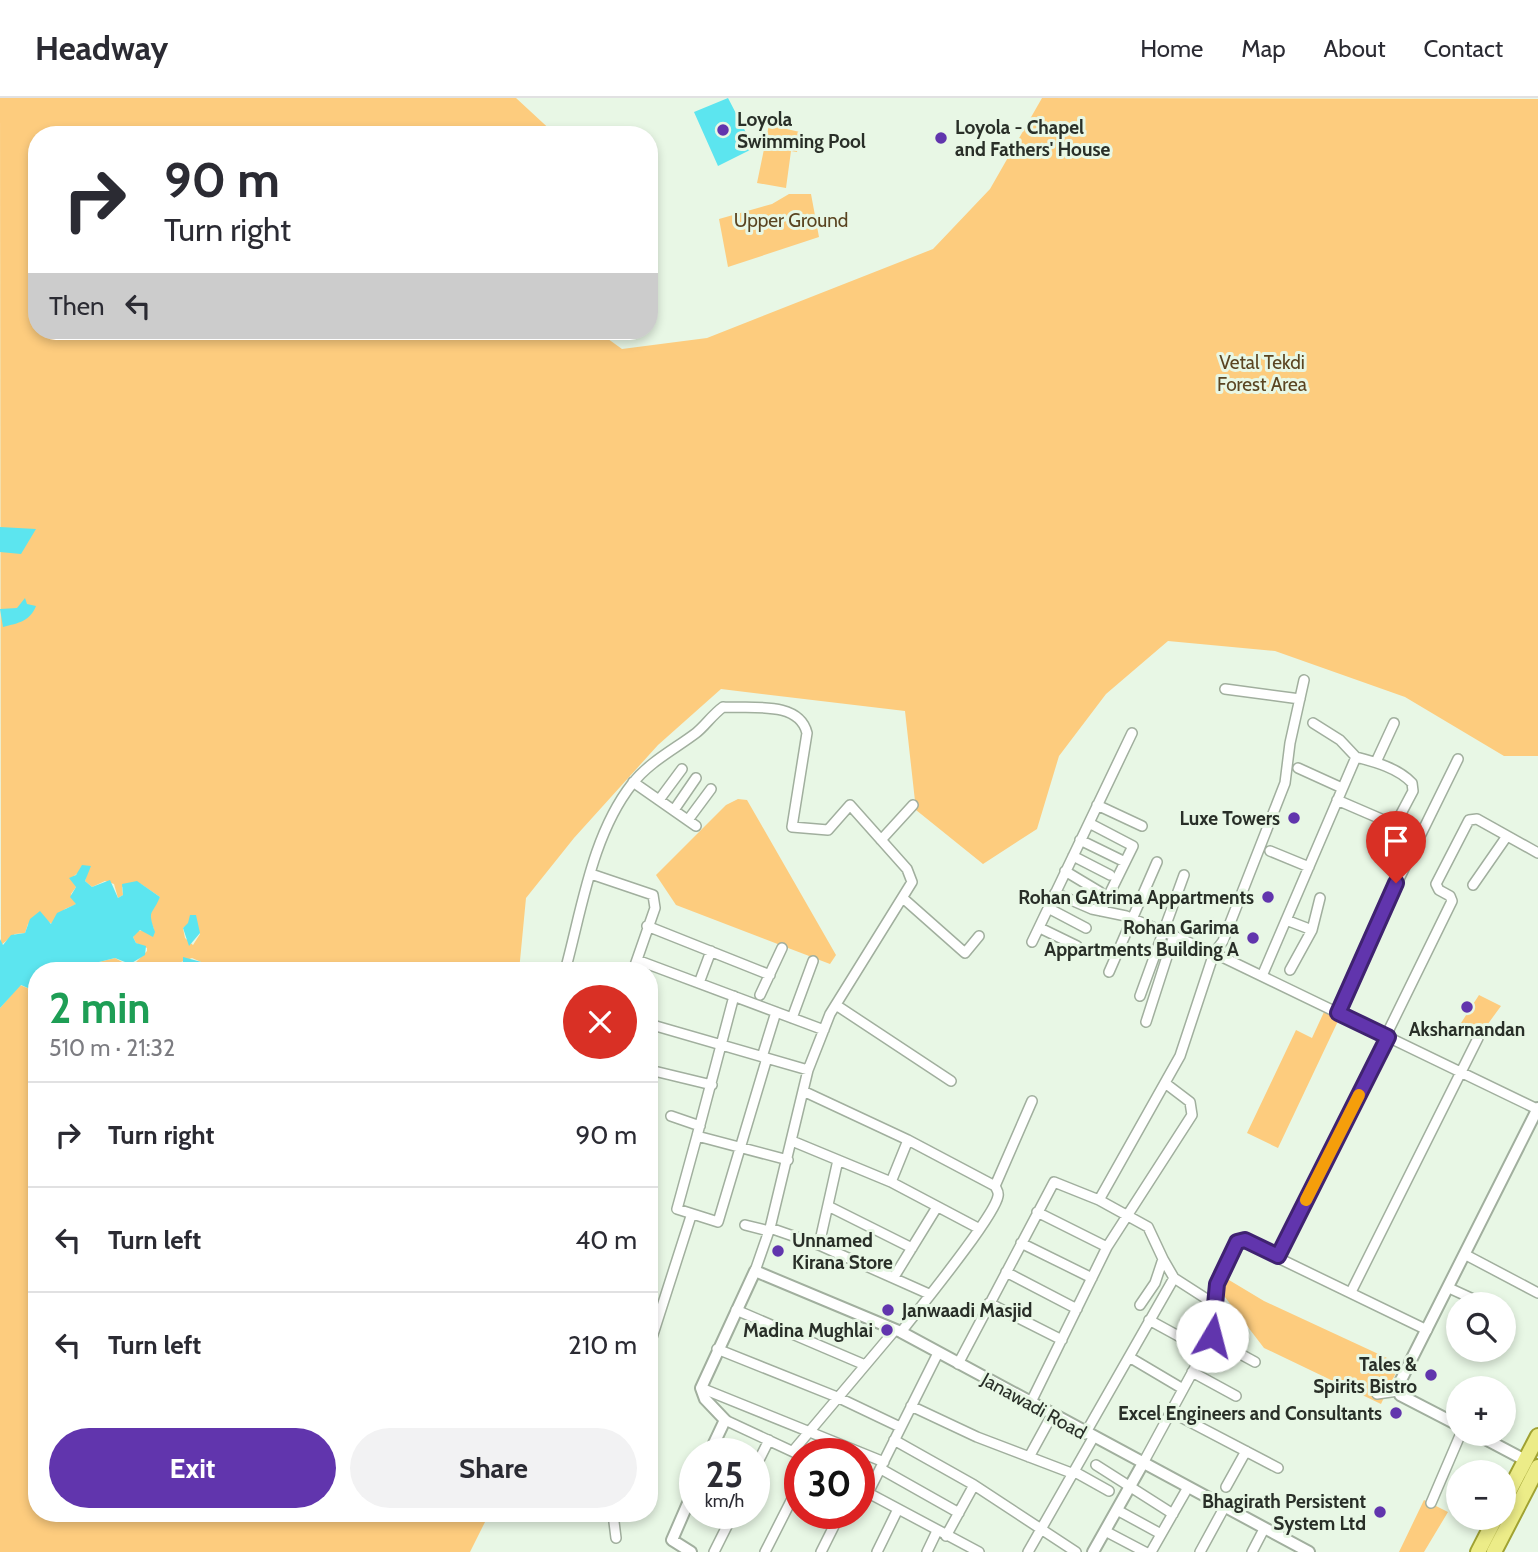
<!DOCTYPE html>
<html lang="en">
<head>
<meta charset="utf-8">
<style>
	body { margin:0; font-family:Cabin,sans-serif; background:#f2f2f3; color:#2b2b33; height:100vh; display:flex; flex-direction:column; font-size:26px; white-space:nowrap }
	* { box-sizing:border-box; margin:0 }
	p { font-size:23px; color:#7c7c81 }
	.icon { flex:none; width:38px; height:38px; fill:none; stroke:currentColor; stroke-width:2; stroke-linecap:round; stroke-linejoin:round }
	.map { position:relative; flex:1; overflow:hidden }
	.drawer { position:absolute; left:28px; top:864px; width:630px; height:560px; display:flex; flex-direction:column; background:#fff; border-radius:28px; box-shadow:0 4px 10px #0003 }
	.drawer>* { flex:none }
	.guide { position:absolute; left:28px; top:28px; width:630px; height:214px; border-radius:28px; box-shadow:0 4px 10px #0003; background:#fff; color:#2b2b33; overflow:hidden }
	.fabs { position:absolute; left:1446px; top:1194px; display:grid; gap:14px }
	.fabs a { display:grid; place-items:center; width:70px; height:70px; border-radius:50%; background:#fff; box-shadow:0 4px 10px #0003; font-size:35px }
	.speed { position:absolute; left:679px; top:1340px; display:flex; gap:14px; font-size:35px; font-weight:700; text-align:center }
	.speed>* { display:grid; place-content:center; width:91px; height:91px; border-radius:50%; background:#fff; box-shadow:0 4px 10px #0003; line-height:1 }
	.speed small { font-size:18px; font-weight:400 }
	.speed .limit { border:10px solid #d22; background:#fff; color:#111 }
	.pin { position:absolute; display:grid; place-items:center; width:60px; height:60px; color:#fff; margin:-72px -30px; border-radius:50% 50% 50% 0; rotate:-45deg; box-shadow:0 0 7px #0007 }
	.pin .icon { rotate:45deg }
	.me { position:absolute; width:77px; margin:-38px; rotate:8deg; stroke-linejoin:round; filter:drop-shadow(0 0 5px #0008) }
	.turn { display:flex; align-items:center; gap:24px; height:147px; padding:0 21px; font-size:32px }
	.turn .icon { width:91px; height:91px; stroke-width:2.5 }
	.turn b { display:block; font-size:49px; line-height:60px }
	.then { display:flex; align-items:center; height:66px; padding:0 21px; background:#0003; gap:14px; font-size:26px }
	.round { display:grid; place-items:center; flex:none; width:74px; height:74px; border-radius:37px; background:#f2f2f3 }
	.head { display:flex; align-items:center; justify-content:space-between; height:119px; padding:0 21px }
	h1 { font-size:42px; font-weight:700; line-height:52px; color:#1e9e55 }
	.cta { display:flex; gap:14px; margin-top:auto; padding:14px 21px }
	.cta a { flex:1; height:80px; border-radius:42px; background:#6135ad; color:#fff; font-size:28px; font-weight:700; line-height:80px; text-align:center }
	.cta a+a { background:#f2f2f3; color:#2b2b33 }
	ul { padding:0; list-style:none }
	li { display:flex; align-items:center; gap:21px; height:105px; padding:0 21px; border-top:2px solid #e1e1e2 }
	li div { flex:1 }
	li b { display:block; font-size:26px }
	li em { font-style:normal }
	header { display:flex; align-items:center; gap:42px; box-sizing:border-box; height:98px; padding:0 35px; background:#fff; border-bottom:2px solid #e1e1e2 }
	header strong { font-size:33px }
	nav { display:flex; gap:38px; margin-inline-start:auto; font-size:24px }
	.map>svg:first-child { display:block }
</style>
</head>
<body>
<header>
<strong>Headway</strong>
<nav><a>Home</a><a>Map</a><a>About</a><a>Contact</a></nav>
</header>
<div class="map">
<svg width="1538" height="1454" viewBox="0 0 1538 1454">
	<rect width="100%" height="100%" fill="#e8f7e5"/>
	<path fill="#fdcc7e" fill-rule="evenodd" d="M0 0H516L556 37H37V233H597L622 251 707 240 933 151 990 91 1042 0 1538 1V658H1504L1405 599 1275 553 1168 543 1106 596 1059 658 1037 731 983 766 916 712 905 613 721 591 658 647 574 740 526 800 519 873H208V867L192 860 181 864 185 868 183 873H109L99 868V864L115 860 124 865H135L147 853V850L136 845 133 839 137 833 154 831C147 817 151 811 160 799L141 786 122 789 123 797 118 800 114 786 105 783 92 789 85 783 87 776 79 774 74 778 76 789 71 796 77 806 65 811 52 826 45 821 28 826 25 835 15 836 1 847ZM195 821 200 836 193 847 185 840 183 830Z
		M769 27 800 34 797 54 791 53 786 90 757 85Z
		M789 96H811L819 139 728 169 719 121 772 106Z
		M738 701 747 702 836 857 830 866 676 807 656 777 726 707Z
		M20 887 37 894V1416H489L470 1454H0V910Z
		M1479 897 1501 908 1482 934 1461 925Z
		M1324 914 1339 921 1278 1050 1247 1035 1296 932 1312 940Z
		M1224 1179 1264 1203 1400 1266 1381 1306 1264 1250 1218 1190Z
		M1424 1402 1448 1414 1424 1454H1399Z"/>
	<path fill="#5ce5ef" d="M728 0 754 50 718 68 694 14Z
		M0 429 36 431 21 456 0 454Z
		M25 500 27 506 36 508C30 523 19 525 3 529L0 511 17 510Z
		M82 767 91 768 85 783 92 789 110 782 118 800 123 797 122 786 137 783 160 799C152 818 147 811 155 834L153 839 140 832 133 839 136 845 146 848 145 857 130 866 115 860 99 864V868L109 873H37V894L21 887 0 910V841L3 847 11 837 25 835 30 821 40 813 51 826 57 815 76 806 70 799 76 789 69 780 76 777Z
		M190 817H196L200 835 189 848 183 830 188 825Z
		M183 859 205 865 208 873H183Z"/>
	<g fill="none" stroke-linecap="round" stroke-linejoin="round">
		<g stroke="#a1af9e" stroke-width="12">
			<path id="minor" d="M1225 591 1300 601
				M1313 625 1340 642 1356 659
				M1376 664 1394 625
				M1298 670 1342 690
				M633 684 696 728
				M659 702 682 671
				M1097 707 1142 728
				M674 712 696 680
				M688 722 711 691
				M1089 725 1133 748 1101 813
				M881 742 913 707
				M1080 742 1125 764
				M1270 753 1309 769
				M1073 758 1110 777
				M1065 773 1100 794
				M591 776 653 797 655 810 633 873
				M1473 787 1507 738
				M1055 795 1092 811 1126 818 1214 855 1537 1011
				M904 801 965 855 979 838
				M1048 810 1086 830
				M1286 822 1312 832
				M647 828 770 877
				M1040 830 1077 848
				M1032 844 1132 635
				M637 862 824 932
				M1290 872 1312 832 1320 800
				M565 873C582 811 592 737 632 686 649 664 675 651 696 635 705 628 712 617 723 609 750 611 799 602 807 635L792 729 828 732 850 707 907 771 912 784 830 916 808 972 770 1130 755 1173
				M1109 874 1157 764
				M1262 878 1356 659C1375 664 1398 670 1412 685L1413 693 1395 727 1337 702
				M699 885 711 853
				M760 897 782 850
				M734 898 697 1038 788 1062
				M1140 898 1184 777
				M836 907 951 983
				M1338 915 1397 785 1458 661
				M792 920 813 863
				M1146 924 1174 837
				M649 926 808 972
				M762 959 776 914
				M654 973 712 987
				M803 993 908 1042 995 1088C997 1092 999 1094 998 1098 995 1118 918 1212 901 1234
				M671 1018 700 1028
				M697 1038 677 1111 718 1124 767 960
				M792 1043 891 1084 978 1130
				M891 1084 908 1042
				M995 1088 1032 1003
				M1099 1102 1180 958 1214 855 1223 843 1285 685 1290 645 1304 582
				M828 1108 912 1150
				M1037 1114 1107 1149
				M745 1127 769 1133
				M770 1130 819 1147 929 1196
				M1021 1145 1092 1180
				M819 1147 838 1062
				M1466 1157 1538 1195
				M1278 1158 1452 803 1450 798 1439 792 1436 786 1469 722 1477 721 1538 755
				M1163 1161 1174 1180 1216 1207
				M1006 1174 1077 1211
				M894 1179 937 1109
				M1449 1190 1473 1201
				M1351 1194 1478 940
				M989 1205 1062 1242
				M736 1212 865 1267
				M1149 1222 1204 1252
				M1211 1240 1255 1264
				M649 1249 691 1118
				M717 1251 837 1299 900 1329
				M1129 1259 1183 1291
				M958 1266 1054 1084 1099 1102 1148 1129 1163 1161 1155 1185 1140 1207
				M1192 1274 1236 1298
				M701 1290 884 1364
				M1377 1296 1398 1293
				M1030 1306 1107 1149 1192 1017 1190 1004 1165 985
				M911 1308 977 1339 1074 1376
				M1171 1314 1278 1370
				M725 1322 800 1357
				M1085 1336 1174 1180
				M894 1342 974 1387 1076 1454
				M793 1353 895 1232
				M1029 1359 1052 1317
				M1096 1367 1173 1416
				M1142 1367 1212 1238 1217 1186 1237 1145 1241 1142 1427 1232
				M881 1371 959 1415
				M754 1372 769 1342
				M1075 1374 1109 1393
				M1226 1389 1246 1353
				M859 1390 979 1454
				M868 1395 938 1255
				M1431 1405 1461 1335
				M1117 1412 1161 1436
				M613 1416 616 1440
				M1105 1433 1145 1454
				M946 1438 974 1387
				M714 1454 733 1416
				M765 1454 800 1385
				M821 1454 840 1416
				M877 1454 898 1411
				M927 1454 937 1433
				M1028 1454 1093 1340
				M1151 1454 1187 1391
				M1200 1454 1224 1410
				M1252 1454 1264 1431"/>
		</g>
		<g stroke="#a1af9e" stroke-width="14">
			<path id="tertiary" d="M1458 1327 1400 1297 1398 1288 1538 1010
				M1474 1335 1525 1362
				M709 1356 725 1322 705 1301 701 1290 755 1173 901 1234 1309 1454
				M691 1454 672 1442 695 1389
				M1093 1454 1142 1367"/>
		</g>
		<g stroke="#a0a232" stroke-width="18">
			<path id="primary" d="M1503 1405 1538 1338
				M1478 1454 1496 1419
				M1494 1454 1538 1369"/>
		</g>
		<use href="#minor" stroke="#fff" stroke-width="9"/>
		<use href="#tertiary" stroke="#fff" stroke-width="10"/>
		<use href="#primary" stroke="#ecec88" stroke-width="14"/>
	</g>
	<g fill="none" stroke-linecap="round" stroke-linejoin="round">
		<g stroke="#3f2270" stroke-width="18">
			<path id="route" d="M1212 1238 1217 1186 1237 1144 1245 1142 1278 1158 1388 939 1338 915 1396 785"/>
		</g>
		<use href="#route" stroke="#6135ad" stroke-width="12"/>
		<path stroke="#f59e0b" stroke-width="12" d="M1306 1102 1359 997"/>
	</g>
	<g fill="#6135ad" stroke="#e8f7e5" stroke-width="2.5">
		<circle cx="723" cy="32" r="7"/>
		<circle cx="941" cy="40" r="7"/>
		<circle cx="1294" cy="720" r="7"/>
		<circle cx="1268" cy="799" r="7"/>
		<circle cx="1253" cy="840" r="7"/>
		<circle cx="1467" cy="909" r="7"/>
		<circle cx="778" cy="1153" r="7"/>
		<circle cx="888" cy="1212" r="7"/>
		<circle cx="887" cy="1232" r="7"/>
		<circle cx="1431" cy="1277" r="7"/>
		<circle cx="1396" cy="1315" r="7"/>
		<circle cx="1380" cy="1414" r="7"/>
	</g>
	<g text-anchor="middle" dominant-baseline="central" stroke-width="6" stroke-linejoin="round" paint-order="stroke">
		<g font-size="19" font-weight="bold" fill="#292f28" stroke="#e8f7e5" text-anchor="end">
			<text x="737" y="21" text-anchor="start">Loyola<tspan x="737" dy="22">Swimming Pool</tspan></text>
			<text x="955" y="29" text-anchor="start">Loyola - Chapel<tspan x="955" dy="22">and Fathers' House</tspan></text>
			<text x="1280" y="720">Luxe Towers</text>
			<text x="1254" y="799">Rohan GAtrima Appartments</text>
			<text x="1239" y="829">Rohan Garima<tspan x="1239" dy="22">Appartments Building A</tspan></text>
			<text x="1467" y="931" text-anchor="middle">Aksharnandan</text>
			<text x="792" y="1142" text-anchor="start">Unnamed<tspan x="792" dy="22">Kirana Store</tspan></text>
			<text x="902" y="1212" text-anchor="start">Janwaadi Masjid</text>
			<text x="873" y="1232">Madina Mughlai</text>
			<text x="1417" y="1266">Tales &amp;<tspan x="1417" dy="22">Spirits Bistro</tspan></text>
			<text x="1382" y="1315">Excel Engineers and Consultants</text>
			<text x="1366" y="1403">Bhagirath Persistent<tspan x="1366" dy="22">System Ltd</tspan></text>
		</g>
		<g font-size="19" fill="#5a4421" stroke="#e8f7e5">
			<text x="791" y="122">Upper Ground</text>
			<text x="1262" y="264">Vetal Tekdi<tspan x="1262" dy="22">Forest Area</tspan></text>
		</g>
		<g font-size="19" fill="#292f28" stroke="#e8f7e5">
			<text transform="translate(1034 1308) rotate(29)">Janawadi Road</text>
		</g>
	</g>
</svg>
<div class="fabs">
<a><svg class="icon" aria-label="search" viewBox="0 0 24 24"><circle cx="10" cy="10" r="6"/><path d="M15 15l6 6"/></svg></a>
<a>+</a>
<a>−</a>
</div>
<div class="speed"><div>25<small>km/h</small></div><div class="limit">30</div></div>
<div class="pin" style="left:1396px;top:785px;background:#d93025"><svg class="icon" aria-label="arrive" viewBox="0 0 24 24"><path d="M6 21V4h12l-3 4 3 4H6"/></svg></div>
<svg class="me" style="left:1212px;top:1238px" viewBox="-20 -20 40 40"><circle r="19" fill="#fff"/><path d="M0-13L10 11 0 6-10 11z" fill="#6135ad"/></svg>
<div class="guide">
<div class="turn"><svg class="icon" aria-label="right" viewBox="0 0 24 24"><path d="M7 20v-9h11M14 6l5 5-5 5"/></svg><div><b>90 m</b>Turn right</div></div>
<div class="then">Then<svg class="icon" aria-label="left" viewBox="0 0 24 24"><path d="M17 20v-9H6M10 6l-5 5 5 5"/></svg></div>
</div>
<section class="drawer">
<div class="head"><div><h1>2 min</h1><p>510 m · 21:32</p></div><a class="round" style="background:#d93025;color:#fff"><svg class="icon" aria-label="close" viewBox="0 0 24 24"><path d="M6 6l12 12M18 6L6 18"/></svg></a></div>
<ul>
<li><svg class="icon" aria-label="right" viewBox="0 0 24 24"><path d="M7 20v-9h11M14 6l5 5-5 5"/></svg><div><b>Turn right</b></div><em>90 m</em></li>
<li><svg class="icon" aria-label="left" viewBox="0 0 24 24"><path d="M17 20v-9H6M10 6l-5 5 5 5"/></svg><div><b>Turn left</b></div><em>40 m</em></li>
<li><svg class="icon" aria-label="left" viewBox="0 0 24 24"><path d="M17 20v-9H6M10 6l-5 5 5 5"/></svg><div><b>Turn left</b></div><em>210 m</em></li>
</ul>
<div class="cta"><a>Exit</a><a>Share</a></div>
</section>
</div>
</body>
</html>
